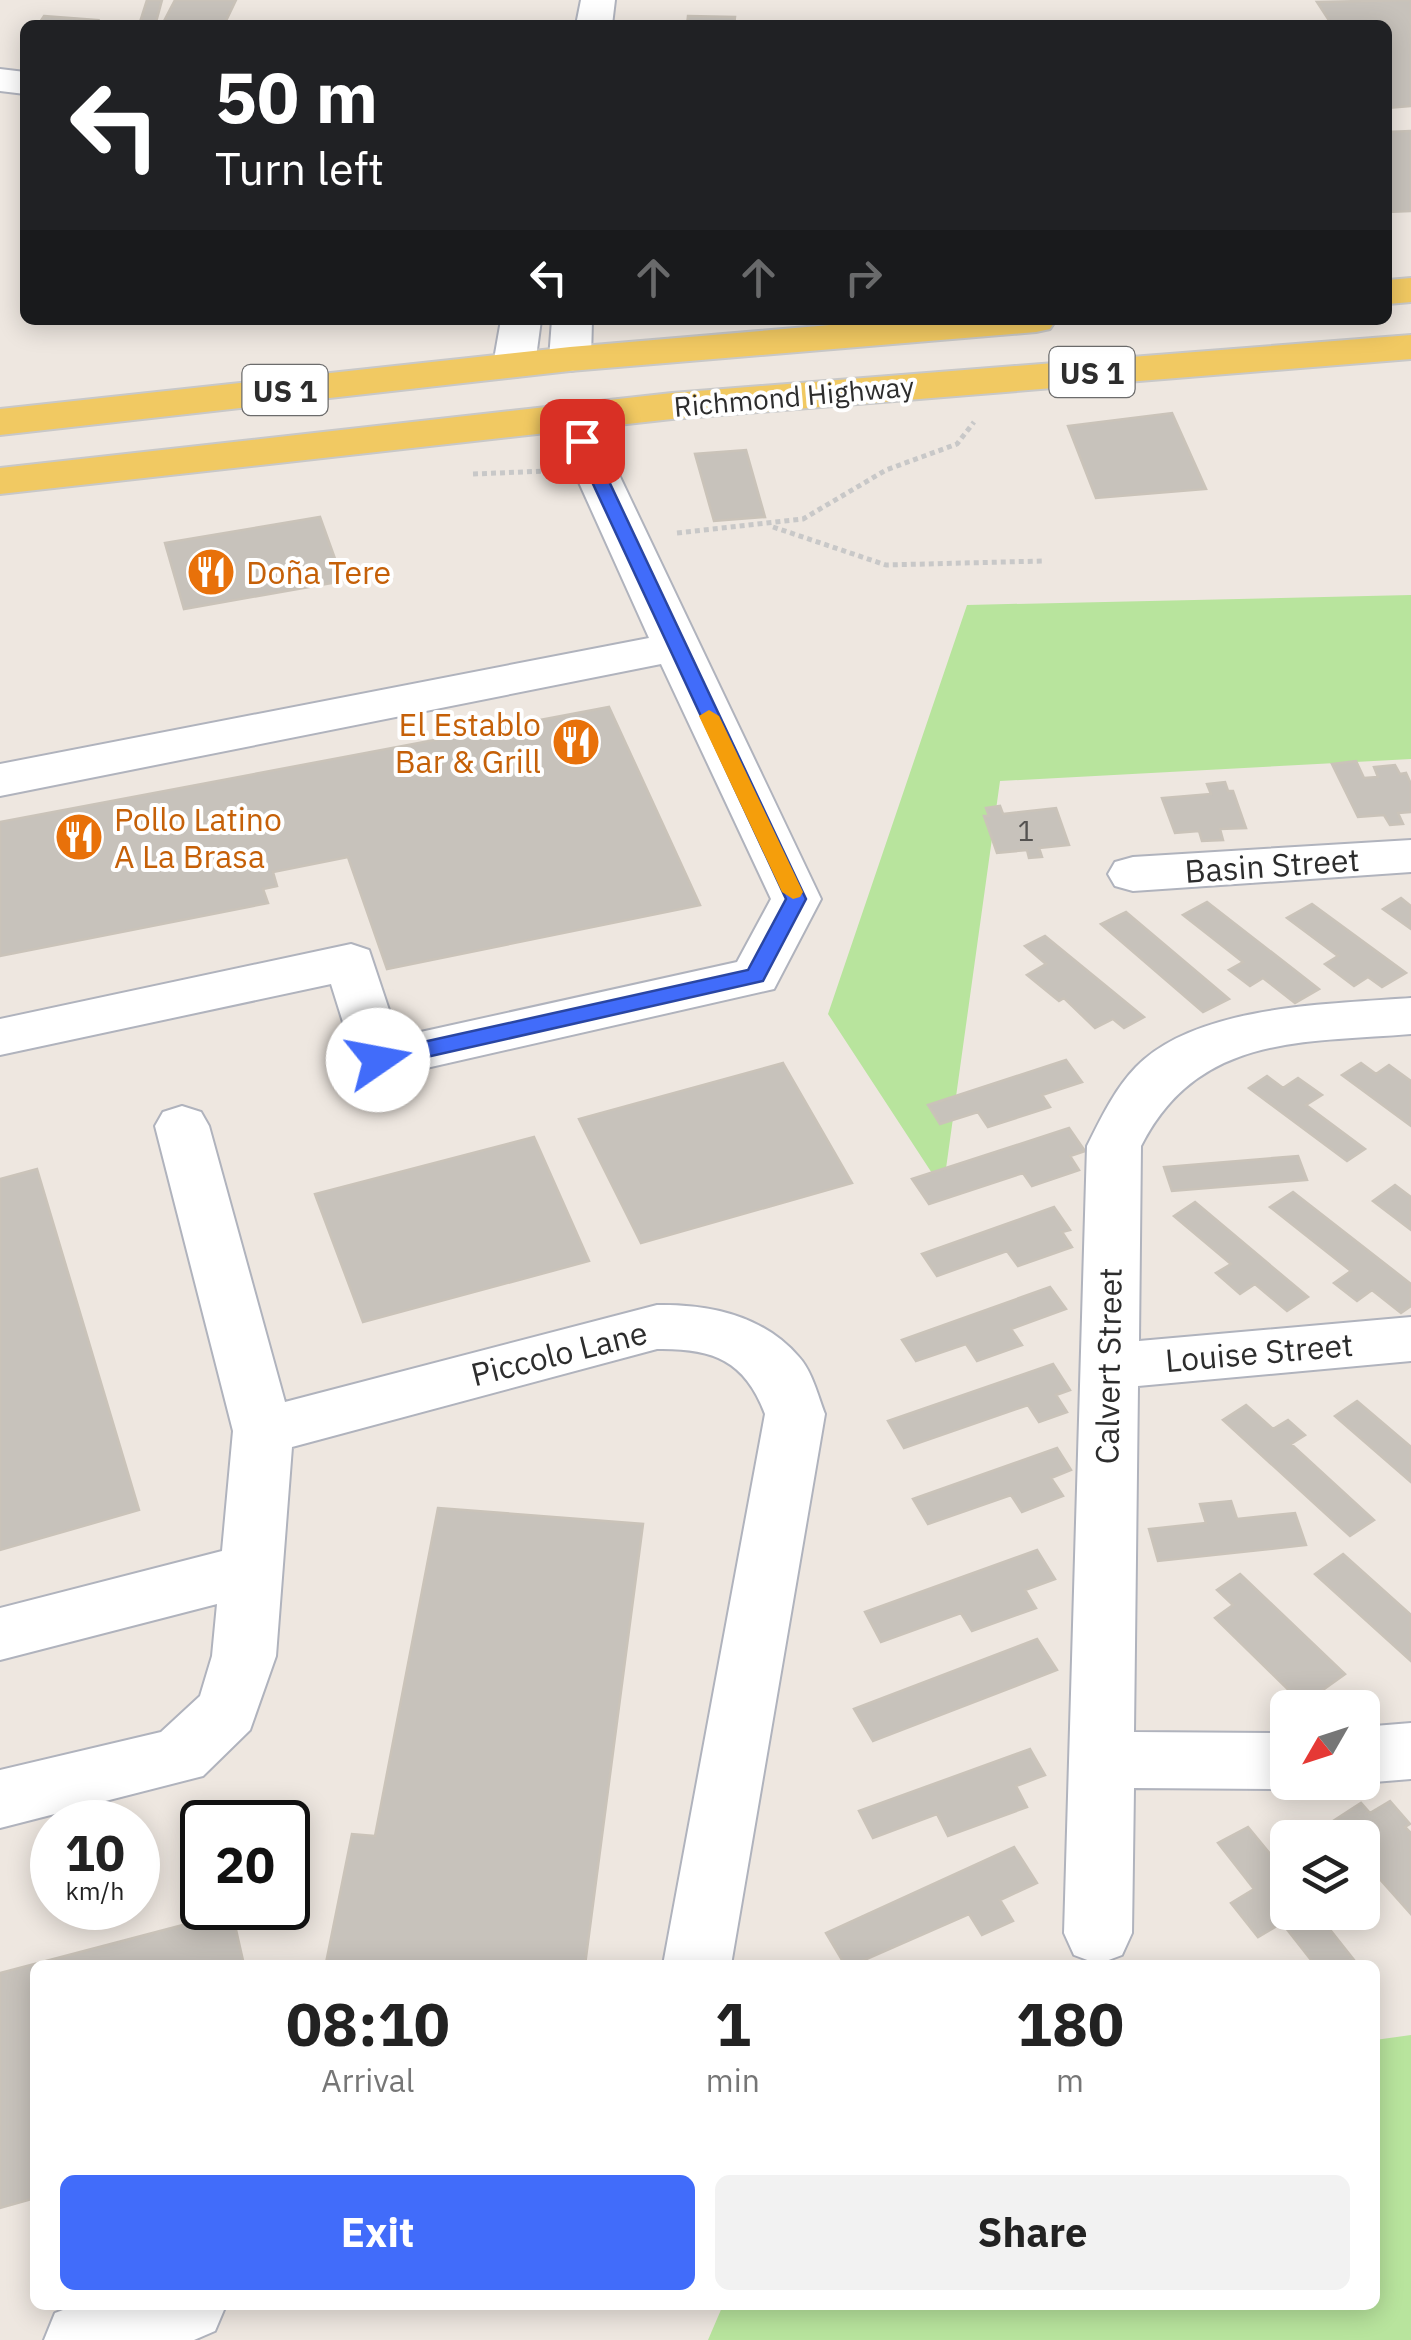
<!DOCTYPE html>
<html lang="en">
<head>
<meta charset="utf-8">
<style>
	body { margin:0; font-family:"IBM Plex Sans",sans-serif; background:#f2f2f2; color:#222; height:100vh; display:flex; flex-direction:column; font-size:38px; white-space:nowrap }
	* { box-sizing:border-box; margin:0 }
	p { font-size:32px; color:#767676 }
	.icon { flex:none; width:55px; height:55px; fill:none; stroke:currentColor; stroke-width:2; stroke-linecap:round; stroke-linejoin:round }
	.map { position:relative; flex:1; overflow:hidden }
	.drawer { position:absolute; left:30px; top:1960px; width:1350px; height:350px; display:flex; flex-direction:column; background:#fff; border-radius:15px; box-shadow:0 5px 25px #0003 }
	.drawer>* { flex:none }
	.hud { position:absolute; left:20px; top:20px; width:1372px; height:305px; border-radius:15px; box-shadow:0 5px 25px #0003; background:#202124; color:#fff; overflow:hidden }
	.needle { width:65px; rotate:231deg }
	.controls { position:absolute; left:1270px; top:1690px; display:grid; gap:20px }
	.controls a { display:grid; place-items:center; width:110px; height:110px; border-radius:15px; background:#fff; box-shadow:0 5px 25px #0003; font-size:50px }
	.speed { position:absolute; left:30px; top:1800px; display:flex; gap:20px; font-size:50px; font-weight:700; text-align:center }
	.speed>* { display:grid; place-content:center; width:130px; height:130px; border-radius:50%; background:#fff; box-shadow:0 5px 25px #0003; line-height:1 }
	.speed small { font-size:25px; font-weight:400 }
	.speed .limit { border:5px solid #111; border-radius:15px; background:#fff; color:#111 }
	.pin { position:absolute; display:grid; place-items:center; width:85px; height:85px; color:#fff; margin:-42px; border-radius:20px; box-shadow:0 5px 15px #0006 }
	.me { position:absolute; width:110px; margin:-55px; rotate:78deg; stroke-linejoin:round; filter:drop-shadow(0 0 8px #0008) }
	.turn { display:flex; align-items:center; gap:35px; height:210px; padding:0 30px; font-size:45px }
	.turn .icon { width:130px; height:130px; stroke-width:2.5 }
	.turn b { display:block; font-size:70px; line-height:85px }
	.lanes { display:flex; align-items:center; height:95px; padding:0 30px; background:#0003; justify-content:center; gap:50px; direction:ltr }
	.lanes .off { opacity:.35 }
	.eta { display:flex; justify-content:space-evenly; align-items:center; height:170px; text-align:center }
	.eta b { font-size:60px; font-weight:700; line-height:70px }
	.primary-button { display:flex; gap:20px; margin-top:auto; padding:20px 30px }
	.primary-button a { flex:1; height:115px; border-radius:15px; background:#416cfa; color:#fff; font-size:40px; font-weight:700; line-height:115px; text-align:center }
	.primary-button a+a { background:#f2f2f2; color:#222 }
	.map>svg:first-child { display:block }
</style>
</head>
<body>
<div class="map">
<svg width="1411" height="2340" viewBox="0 0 1411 2340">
	<rect width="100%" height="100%" fill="#eee7e0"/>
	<path fill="#b8e49d" d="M1411 595V759L1000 781 943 1190 828 1014 967 605Z
		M1411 2035V2340H708L723 2305H1375V2040Z"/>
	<path fill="#c7c2bb" stroke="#cac3b9" stroke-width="2.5" d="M147 0H162L156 22H140Z
		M175 0H236L224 25H162Z
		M1411 0V106L1388 108V25H1332L1317 2Z
		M44 16 98 20 95 25H38Z
		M688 16 735 17 734 25H687Z
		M1411 131V211L1388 212V132Z
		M1172 413 1206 489 1096 498 1068 426Z
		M746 450 765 517 714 521 695 454Z
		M320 517 343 581 184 609 165 543Z
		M609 707 700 905 387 969 348 857 273 872 277 886 263 889 268 903 0 956V822Z
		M1356 761 1364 778 1378 777 1374 767 1395 765 1400 774 1406 773 1411 784V812L1398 813 1403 824 1390 825 1384 815 1358 817 1332 764Z
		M1225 782 1228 791H1233L1246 828 1220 829 1223 840 1202 841 1199 831 1175 833 1162 798 1211 794 1207 784Z
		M1000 806 1003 814 1056 808 1069 845 1039 848 1042 857 1029 858 1027 850 997 853 984 816H989L986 808Z
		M1401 898 1411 906V929L1383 909Z
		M1207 902 1319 989 1295 1003 1263 978 1250 986 1229 970 1243 962 1183 915Z
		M1312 904 1406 973 1382 987 1368 977 1354 986 1325 964 1338 956 1287 918Z
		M1126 912 1229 999 1203 1012 1101 924Z
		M1045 936 1144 1017 1124 1028 1113 1019 1095 1028 1064 998 1059 1001 1027 975 1046 964 1025 946Z
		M1066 1060 1082 1082 1042 1095 1050 1107 988 1127 978 1112 940 1124 928 1105Z
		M783 1063 852 1183 641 1243 579 1119Z
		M1361 1063 1376 1074 1389 1065 1411 1081V1126L1342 1075Z
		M1267 1076 1283 1088 1298 1078 1322 1095 1306 1105 1365 1149 1347 1161 1249 1088Z
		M1069 1128 1085 1151 1070 1156 1079 1170 1032 1186 1023 1173 929 1204 912 1179Z
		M534 1137 589 1261 363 1322 315 1194Z
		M1298 1156 1307 1180 1172 1191 1164 1167Z
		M37 1169 139 1510 0 1550V1179Z
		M1395 1185 1411 1197V1230L1373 1201Z
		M1293 1192 1411 1284V1306L1401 1313 1372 1290 1357 1301 1334 1283 1351 1271 1270 1207Z
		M1195 1202 1308 1297 1287 1311 1255 1284 1240 1294 1216 1273 1231 1264 1174 1216Z
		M1054 1207 1070 1230 1062 1232 1072 1247 1018 1266 1007 1251 937 1276 922 1254Z
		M1050 1287 1066 1309 1011 1329 1022 1345 977 1361 966 1344 916 1361 902 1340Z
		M1053 1364 1070 1390 1056 1395 1067 1412 1039 1422 1028 1405 904 1448 888 1421Z
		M1357 1401 1411 1447V1482L1335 1416Z
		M1246 1405 1273 1429 1288 1420 1305 1435 1291 1444 1374 1520 1350 1536 1223 1420Z
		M1057 1448 1071 1470 1051 1478 1063 1496 1022 1512 1011 1495 928 1524 913 1499Z
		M1231 1501 1237 1519 1295 1513 1306 1545 1158 1561 1149 1529 1206 1523 1200 1504Z
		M438 1508 643 1524 585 1965 326 1963 352 1834 375 1836Z
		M1037 1550 1055 1579 1025 1590 1036 1608 972 1631 961 1613 881 1642 865 1612Z
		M1343 1554 1411 1615V1661L1315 1574Z
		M1240 1574 1345 1674 1303 1704 1215 1618 1233 1605 1217 1590Z
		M1037 1639 1057 1670 873 1741 854 1709Z
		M1030 1749 1045 1775 1016 1786 1027 1807 948 1836 937 1814 873 1838 859 1811Z
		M1390 1801 1410 1824 1405 1827 1411 1833V1914L1362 1859V1838H1343L1330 1823 1361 1803 1370 1813Z
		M1248 1827 1275 1860 1288 1853V1912H1316L1358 1965H1315L1282 1923 1258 1937 1231 1903 1254 1889 1218 1843Z
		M1014 1847 1037 1883 1000 1900 1013 1921 982 1935 969 1914 853 1965H845L826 1933Z
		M232 1912 244 1965H35V2198L0 2208V1973Z"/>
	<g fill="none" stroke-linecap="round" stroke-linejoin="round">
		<g stroke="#b0b3bd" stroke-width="4">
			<path id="minor" d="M581 0H615L612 25H576Z
				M0 69 25 72V94L0 91Z
				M501 320H541L535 365 529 374 514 377 499 374 493 365Z
				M552 320H592L591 359 585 368 570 371 555 368 549 359Z
				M571 405 586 409 592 418 821 899 774 989 378 1079 359 1073 331 984 0 1055V1019L351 944 369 950 398 1037 737 962 771 899 661 664 0 796V764L649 638 550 418 556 409Z
				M1411 840V872L1133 891 1115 886 1108 874 1115 862 1133 857Z
				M1411 998V1034C1301 1043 1198 1034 1141 1146L1139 1341 1411 1317V1361L1138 1386 1134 1732 1288 1733V1782H1307L1288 1789 1134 1788 1132 1933 1122 1955 1098 1964 1074 1955 1064 1933 1087 1146C1101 1118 1114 1090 1136 1067 1196 1005 1331 1004 1411 998Z
				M182 1106 201 1112 209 1126 285 1402 657 1305C708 1304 763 1315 799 1357 812 1371 818 1396 825 1414L731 1965H663L765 1414C745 1360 712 1348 657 1349L292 1447 276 1656 250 1730 203 1776 0 1828V1770L161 1732 200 1696 212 1656 217 1604 0 1660V1608L222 1551 233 1431 155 1126 163 1112Z
				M1411 1723V1779L1362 1783 1360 1782 1362 1727Z
				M76 2305H226L215 2331 194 2340H44L55 2313Z"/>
		</g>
		<g stroke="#c8c8c8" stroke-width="4">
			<path id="major" d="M1411 278V302L1388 304V280Z
				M890 320H1056L1050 329 1036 332 570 371 0 435V409L570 347Z
				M1411 335V359L672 419 0 494V468L672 393Z"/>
		</g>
		<path stroke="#c8c8c8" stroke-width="5" stroke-dasharray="5 4" stroke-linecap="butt" d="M473 474 546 471
			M773 527 886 565 1043 561
			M677 533 803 519 886 470 957 444 974 422"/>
		<use href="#minor" fill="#fff" fill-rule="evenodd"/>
		<use href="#major" fill="#f1c962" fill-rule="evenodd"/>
	</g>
	<path fill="#416cfa" stroke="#2a46a2" stroke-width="2.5" d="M575 437 590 441 806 899 763 981 378 1068 370 1065V1054L378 1052 748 970 786 899 573 441Z"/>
	<path fill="#f59e0b" d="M709 710 719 716 803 892 800 897 793 899 782 892 699 716Z"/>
	<defs>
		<g id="restaurant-disc" transform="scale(2.5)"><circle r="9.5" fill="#e8710a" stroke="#fff"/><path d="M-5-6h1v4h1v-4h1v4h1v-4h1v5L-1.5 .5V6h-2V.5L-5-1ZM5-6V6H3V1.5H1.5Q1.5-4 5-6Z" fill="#fff"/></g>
	</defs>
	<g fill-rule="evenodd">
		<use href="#restaurant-disc" x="211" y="572"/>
		<use href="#restaurant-disc" x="576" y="742"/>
		<use href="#restaurant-disc" x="79" y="837"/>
	</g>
	<g text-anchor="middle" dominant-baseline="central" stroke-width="8" stroke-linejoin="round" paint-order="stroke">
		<g font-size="28" fill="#2d2d2d" stroke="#fff">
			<text transform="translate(794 396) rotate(-5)">Richmond Highway</text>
		</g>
		<g font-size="28" fill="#545250">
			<text x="1026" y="830">1</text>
		</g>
		<g fill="#fff" stroke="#6c6c6c" stroke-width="2.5">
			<rect x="1049.5" y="347" width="85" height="50" rx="8"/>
			<rect x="242.5" y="365" width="85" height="50" rx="8"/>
		</g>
		<g font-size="30" font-weight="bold" fill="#2d2d2d">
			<text x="1092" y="372">US 1</text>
			<text x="285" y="390">US 1</text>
		</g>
		<g font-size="32" fill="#c56008" stroke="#fff" text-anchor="start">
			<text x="246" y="572">Doña Tere</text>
			<text x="541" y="724" text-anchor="end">El Establo<tspan x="541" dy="37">Bar &amp; Grill</tspan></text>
			<text x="114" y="819">Pollo Latino<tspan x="114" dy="37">A La Brasa</tspan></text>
		</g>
		<g font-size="32" fill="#2d2d2d" stroke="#fff">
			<text transform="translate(1272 865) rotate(-4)">Basin Street</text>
			<text transform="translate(1259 1352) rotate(-5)">Louise Street</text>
			<text transform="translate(559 1353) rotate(-14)">Piccolo Lane</text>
			<text transform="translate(1108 1366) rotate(-89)">Calvert Street</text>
		</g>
	</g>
</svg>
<div class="controls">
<a><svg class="needle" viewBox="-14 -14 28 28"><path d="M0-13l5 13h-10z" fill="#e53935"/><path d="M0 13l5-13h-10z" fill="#767676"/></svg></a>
<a><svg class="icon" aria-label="layers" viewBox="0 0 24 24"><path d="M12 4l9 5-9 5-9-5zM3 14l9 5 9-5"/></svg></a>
</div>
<div class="speed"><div>10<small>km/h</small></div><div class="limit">20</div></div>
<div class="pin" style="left:582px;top:441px;background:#d93025"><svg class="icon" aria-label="arrive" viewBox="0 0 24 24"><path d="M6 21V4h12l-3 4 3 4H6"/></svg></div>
<svg class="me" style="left:378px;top:1060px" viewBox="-20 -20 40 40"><circle r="19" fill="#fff"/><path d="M0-13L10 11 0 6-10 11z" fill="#416cfa"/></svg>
<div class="hud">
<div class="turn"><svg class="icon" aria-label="left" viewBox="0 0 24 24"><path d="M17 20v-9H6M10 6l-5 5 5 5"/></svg><div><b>50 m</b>Turn left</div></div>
<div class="lanes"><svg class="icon" aria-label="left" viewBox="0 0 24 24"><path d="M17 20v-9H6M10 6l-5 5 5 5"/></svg><svg class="icon off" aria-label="ahead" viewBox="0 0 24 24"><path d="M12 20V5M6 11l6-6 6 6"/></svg><svg class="icon off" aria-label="ahead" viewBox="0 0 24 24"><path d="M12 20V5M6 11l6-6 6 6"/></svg><svg class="icon off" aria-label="right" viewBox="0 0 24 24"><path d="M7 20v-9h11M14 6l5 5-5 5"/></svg></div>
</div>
<section class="drawer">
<div class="eta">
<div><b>08:10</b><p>Arrival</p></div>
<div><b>1</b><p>min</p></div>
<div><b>180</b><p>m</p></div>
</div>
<div class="primary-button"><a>Exit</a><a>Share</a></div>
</section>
</div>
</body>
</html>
